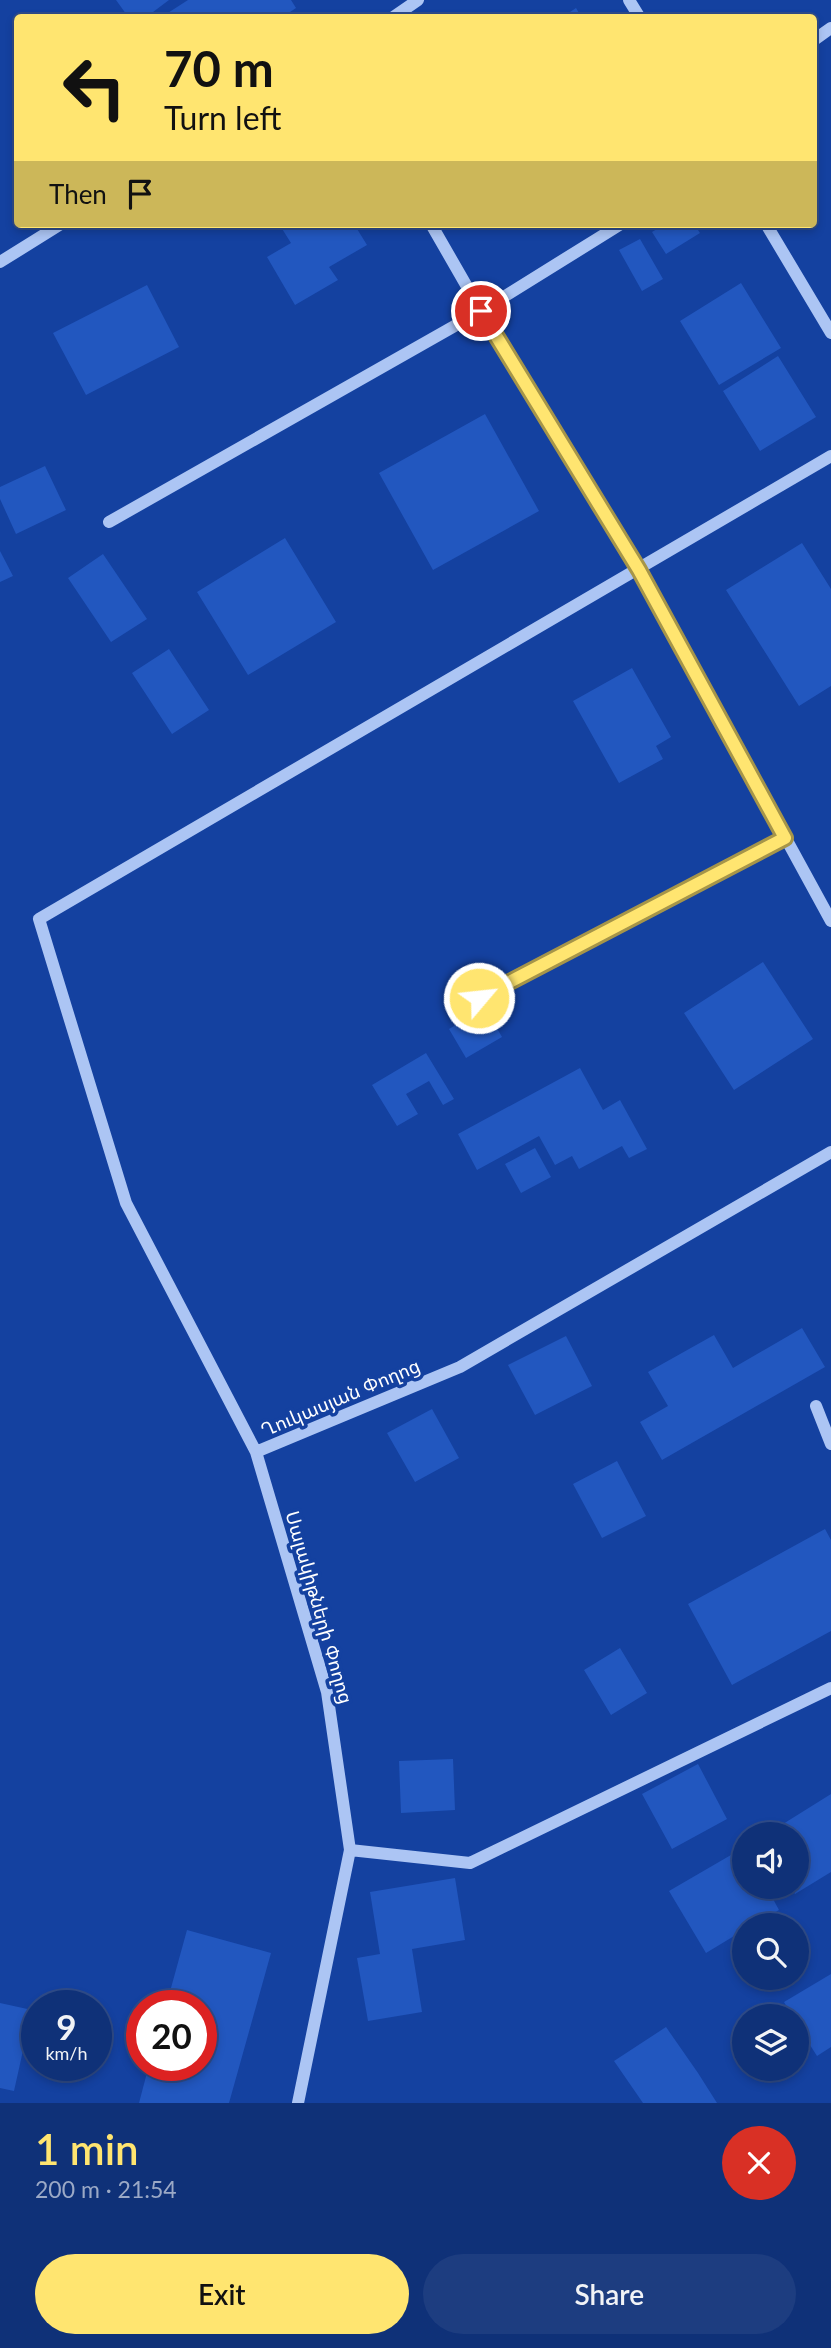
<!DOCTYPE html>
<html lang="en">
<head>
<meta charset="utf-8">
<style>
	body { margin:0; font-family:Lato,"Noto Sans Armenian",sans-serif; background:#1d3d80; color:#f1f3f6; height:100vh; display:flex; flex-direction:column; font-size:26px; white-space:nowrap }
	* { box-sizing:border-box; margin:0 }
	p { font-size:23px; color:#9ba9c6 }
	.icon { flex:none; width:38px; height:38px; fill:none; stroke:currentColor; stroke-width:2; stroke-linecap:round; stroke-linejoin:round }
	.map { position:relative; height:2103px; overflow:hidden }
	.side { display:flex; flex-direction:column; background:#0f3178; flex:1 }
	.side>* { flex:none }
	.guide { position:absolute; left:14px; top:14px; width:803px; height:214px; border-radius:7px; box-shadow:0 4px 10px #0003,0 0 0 2px #2f4c8a; background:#ffe570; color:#111; overflow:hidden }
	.tools { position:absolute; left:732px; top:1822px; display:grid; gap:14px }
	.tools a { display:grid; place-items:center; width:77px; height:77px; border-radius:50%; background:#0f3178; box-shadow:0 4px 10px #0003,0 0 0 2px #2f4c8a; font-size:35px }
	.speed { position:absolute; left:21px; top:1990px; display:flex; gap:14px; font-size:35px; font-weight:700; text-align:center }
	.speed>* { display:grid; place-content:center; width:91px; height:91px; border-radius:50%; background:#0f3178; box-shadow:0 4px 10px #0003,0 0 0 2px #2f4c8a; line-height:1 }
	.speed small { font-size:18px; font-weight:400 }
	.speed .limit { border:10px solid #d22; background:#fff; color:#111 }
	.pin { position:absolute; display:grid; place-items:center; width:60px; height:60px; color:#fff; margin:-30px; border:4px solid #fff; border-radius:50%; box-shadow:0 2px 7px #0007 }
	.me { position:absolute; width:77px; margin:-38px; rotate:62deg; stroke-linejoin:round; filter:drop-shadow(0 0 5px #0008) }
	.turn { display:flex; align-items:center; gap:24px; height:147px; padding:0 35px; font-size:32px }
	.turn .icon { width:91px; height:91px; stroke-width:2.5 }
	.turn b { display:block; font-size:49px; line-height:60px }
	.then { display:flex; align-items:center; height:66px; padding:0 35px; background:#0003; gap:14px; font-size:26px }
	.round { display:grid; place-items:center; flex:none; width:74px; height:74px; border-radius:37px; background:#1d3d80 }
	.summary { display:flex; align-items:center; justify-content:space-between; height:119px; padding:0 35px }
	h1 { font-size:42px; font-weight:600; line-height:52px; color:#ffe570 }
	.primary-button { display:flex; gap:14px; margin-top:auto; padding:14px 35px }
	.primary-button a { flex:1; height:80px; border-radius:42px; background:#ffe570; color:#111; font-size:28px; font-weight:600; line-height:80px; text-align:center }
	.primary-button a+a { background:#1d3d80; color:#f1f3f6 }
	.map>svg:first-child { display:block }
</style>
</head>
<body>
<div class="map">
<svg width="831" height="2103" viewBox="0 0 831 2103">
	<rect width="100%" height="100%" fill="#1441a0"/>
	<path fill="#2257bf" d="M116 0H169L145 18H129Z
		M188 0H291L296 8 281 18H160Z
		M576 8 582 18H561Z
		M279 224H354L367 245 329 267 338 280 295 305 267 257 291 243Z
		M665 224H694L700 233 666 254 652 232Z
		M640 239 663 279 642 291 619 250Z
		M741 283 781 348 719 385 680 321Z
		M147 285 179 347 86 395 53 333Z
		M778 356 816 417 760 451 723 391Z
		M485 414 539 511 433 570 379 473Z
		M45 466 66 510 16 534 0 499V487Z
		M285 538 336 622 248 675 197 592Z
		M802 543 831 589V686L799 706 726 590Z
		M0 551 13 576 0 582Z
		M103 554 147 619 111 642 68 578Z
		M169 649 209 710 172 734 132 673Z
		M632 668 671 737 656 746 663 759 619 783 573 701Z
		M763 962 813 1039 734 1090 684 1013Z
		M485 1008 502 1037 466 1058 449 1029Z
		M426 1053 454 1099 443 1105 429 1081 406 1094 418 1114 397 1126 372 1085Z
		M580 1068 603 1110 620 1100 647 1149 629 1158 622 1146 579 1169 572 1156 555 1165 539 1136 477 1170 458 1134Z
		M535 1148 551 1177 521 1193 505 1164Z
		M802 1328 825 1367 662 1460 640 1422 668 1406 648 1372 714 1335 733 1368Z
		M566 1336 592 1386 535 1415 508 1365Z
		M432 1409 459 1458 415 1482 387 1433Z
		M617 1461 646 1516 602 1538 573 1484Z
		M825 1529 831 1540V1631L732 1685 688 1604Z
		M620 1648 647 1693 611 1715 584 1670Z
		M453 1759 455 1810 401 1813 399 1761Z
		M698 1764 727 1819 672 1849 642 1794Z
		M831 1794V1872L795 1894 790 1886H796V1834H767Z
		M743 1848 744 1886H766L779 1910 753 1925H744V1930L706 1953 669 1891Z
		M455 1878 465 1940 412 1949 422 2012 368 2021 357 1958 380 1954 370 1892Z
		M187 1930 271 1953 229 2103H139L149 2065H201V2006H166Z
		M831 1974V2047L817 2056 796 2023V2016H792L784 2002Z
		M0 2003 32 2010 14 2091 0 2088Z
		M666 2027 698 2073 717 2103H643L614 2061Z"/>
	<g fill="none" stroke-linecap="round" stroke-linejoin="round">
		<path stroke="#acc5f4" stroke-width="12" d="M629 0 640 18
			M392 18 418 0
			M814 40 831 28
			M431 224 481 311 639 570 831 921
			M766 224 831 333
			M0 262 61 224
			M831 456 39 919 126 1203 256 1452 460 1367 831 1152
			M109 522 481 311 621 224
			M479 998 785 838
			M816 1406 831 1444
			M256 1452 327 1692 350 1850 298 2103
			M350 1850 470 1863 831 1688"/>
	</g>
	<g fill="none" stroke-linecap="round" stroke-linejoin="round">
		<g stroke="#a69549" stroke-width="18">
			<path id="route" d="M479 998 785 838 639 570 481 311"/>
		</g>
		<use href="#route" stroke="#ffe570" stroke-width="12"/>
	</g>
	<g text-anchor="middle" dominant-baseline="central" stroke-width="7" stroke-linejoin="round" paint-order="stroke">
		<g font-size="19" fill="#fff" stroke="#1441a0">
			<text transform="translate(340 1397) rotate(-23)">Ղուկասյան Փողոց</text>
			<text transform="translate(320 1607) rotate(74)">Սալակիթների Փողոց</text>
		</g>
	</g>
</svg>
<div class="tools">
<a><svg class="icon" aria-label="sound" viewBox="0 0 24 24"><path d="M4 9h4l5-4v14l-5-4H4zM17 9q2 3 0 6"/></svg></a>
<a><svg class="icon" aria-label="search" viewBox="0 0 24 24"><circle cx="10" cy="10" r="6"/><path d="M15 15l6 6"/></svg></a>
<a><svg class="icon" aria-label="layers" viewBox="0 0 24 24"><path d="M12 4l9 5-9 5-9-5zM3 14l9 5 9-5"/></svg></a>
</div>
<div class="speed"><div>9<small>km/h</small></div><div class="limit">20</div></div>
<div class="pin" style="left:481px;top:311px;background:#d93025"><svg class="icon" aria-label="arrive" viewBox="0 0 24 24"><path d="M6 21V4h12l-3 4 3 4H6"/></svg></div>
<svg class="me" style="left:479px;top:998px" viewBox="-20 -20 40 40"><circle r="17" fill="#ffe570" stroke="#fff" stroke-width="3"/><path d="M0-11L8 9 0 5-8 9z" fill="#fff"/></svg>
<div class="guide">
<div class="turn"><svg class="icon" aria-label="left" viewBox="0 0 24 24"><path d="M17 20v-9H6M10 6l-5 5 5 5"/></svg><div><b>70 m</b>Turn left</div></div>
<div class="then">Then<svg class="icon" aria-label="arrive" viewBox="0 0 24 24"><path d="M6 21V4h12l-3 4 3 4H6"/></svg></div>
</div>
</div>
<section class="side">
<div class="summary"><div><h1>1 min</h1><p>200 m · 21:54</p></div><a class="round" style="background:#d93025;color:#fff"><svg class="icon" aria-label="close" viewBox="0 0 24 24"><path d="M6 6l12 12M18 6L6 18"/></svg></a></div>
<div class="primary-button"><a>Exit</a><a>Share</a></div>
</section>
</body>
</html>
